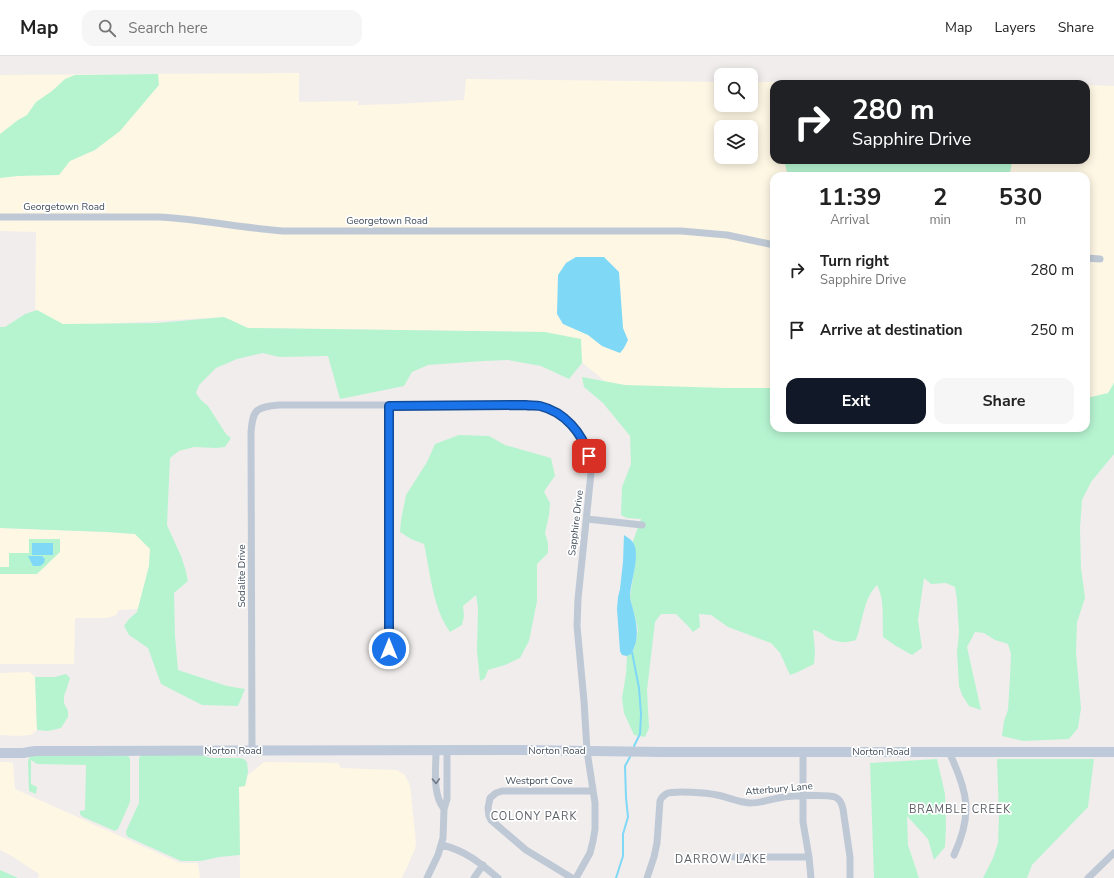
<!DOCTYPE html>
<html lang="en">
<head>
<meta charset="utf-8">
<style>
	body { margin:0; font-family:"Nunito Sans",sans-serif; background:#f6f6f6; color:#222; height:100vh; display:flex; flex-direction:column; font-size:15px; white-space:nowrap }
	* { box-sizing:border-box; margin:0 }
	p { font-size:13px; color:#767676 }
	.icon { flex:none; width:22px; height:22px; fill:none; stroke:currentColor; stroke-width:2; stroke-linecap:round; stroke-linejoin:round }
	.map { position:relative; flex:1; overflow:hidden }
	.sheet { position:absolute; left:770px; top:116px; width:320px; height:260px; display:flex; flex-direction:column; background:#fff; border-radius:12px; box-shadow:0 2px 10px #0003 }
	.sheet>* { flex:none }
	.top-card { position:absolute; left:770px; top:24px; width:320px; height:84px; border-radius:12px; box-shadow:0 2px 10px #0003; background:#202124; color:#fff; overflow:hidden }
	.controls { position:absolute; left:714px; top:12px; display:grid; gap:8px }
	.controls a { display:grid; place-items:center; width:44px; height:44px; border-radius:8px; background:#fff; box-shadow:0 2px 10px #0003; font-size:20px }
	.pin { position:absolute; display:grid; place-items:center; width:34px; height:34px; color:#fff; margin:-17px; border-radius:8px; box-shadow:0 2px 6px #0006 }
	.me { position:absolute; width:44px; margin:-22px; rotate:0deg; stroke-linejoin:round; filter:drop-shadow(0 0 3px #0008) }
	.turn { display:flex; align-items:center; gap:14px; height:84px; padding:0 16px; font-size:18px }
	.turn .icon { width:52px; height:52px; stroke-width:2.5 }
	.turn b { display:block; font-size:28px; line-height:34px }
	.eta { display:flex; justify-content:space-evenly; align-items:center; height:68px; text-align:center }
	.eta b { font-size:24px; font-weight:700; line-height:28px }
	.action { display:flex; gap:8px; margin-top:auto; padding:8px 16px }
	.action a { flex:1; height:46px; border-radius:12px; background:#111827; color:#fff; font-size:16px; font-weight:700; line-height:46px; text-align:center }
	.action a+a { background:#f6f6f6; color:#222 }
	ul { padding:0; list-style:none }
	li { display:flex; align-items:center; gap:12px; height:60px; padding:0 16px }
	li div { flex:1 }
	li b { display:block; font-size:15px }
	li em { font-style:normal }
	header { display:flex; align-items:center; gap:24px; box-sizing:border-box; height:56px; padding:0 20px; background:#fff; border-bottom:1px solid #e0e0e0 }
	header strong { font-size:19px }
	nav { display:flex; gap:22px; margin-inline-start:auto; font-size:14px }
	.search { width:280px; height:36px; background:#f6f6f6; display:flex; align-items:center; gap:10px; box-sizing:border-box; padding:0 14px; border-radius:12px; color:#767676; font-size:15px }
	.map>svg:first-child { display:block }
</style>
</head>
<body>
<header>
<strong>Map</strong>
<div class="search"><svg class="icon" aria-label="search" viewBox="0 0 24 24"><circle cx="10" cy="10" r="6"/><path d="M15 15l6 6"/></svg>Search here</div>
<nav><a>Map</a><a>Layers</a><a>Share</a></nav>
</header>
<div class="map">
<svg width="1114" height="822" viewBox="0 0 1114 822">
	<rect width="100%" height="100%" fill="#f1eded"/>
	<path fill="#fef7e4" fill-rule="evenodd" d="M299 17V46L358 45V49L398 48 464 44 466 23 721 26V49H751V26L944 28H774V104H1086V29L1114 30V342H1086V120H774V338L618 336 545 276 248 272 224 261 35 272 36 176 0 175V19ZM721 71H751V101H721Z
		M0 472 107 476 135 478 150 493 149 510 138 553 119 554 116 559 107 562H75L74 608H0Z
		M30 616 35 621 37 674 31 679 17 680 0 679V617Z
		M0 706H9L13 707 15 733 180 807H198L200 822H38L39 818 10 799 0 794Z
		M264 706 338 707 341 712 396 714 404 718 410 729 416 786 415 793 402 822H240L239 731 245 730 248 719Z"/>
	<path fill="#b6f4d0" d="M75 19 158 18 159 29 120 75 95 94 70 105 59 119 18 120 0 122V78L18 64 27 59 36 46 52 35 65 23Z
		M784 104H1012L1011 112 1009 120H788Z
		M37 254 63 268 158 267 224 261 248 272 545 276 581 283 582 307 569 323 541 310 508 304 483 305 428 309 412 316 404 330 340 343 328 300 279 301 263 297 237 303 216 312 199 329 196 337 201 344 208 350 226 378 231 382 225 391 216 392 194 391 179 395 170 402 167 469 181 500 185 512 188 525 174 537 175 580 178 614 227 630 245 633 238 650 202 649 161 628 148 592 129 579 124 570 129 563 137 556 149 510 150 493 135 478 107 476 0 472V271H5L25 258Z
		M582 321 625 329 726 332H774V372H1086V341H1091L1108 337 1114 327V398L1091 426 1082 444 1080 472 1081 512 1085 542 1077 566 1076 597 1081 652 1078 672 1069 683 1023 685 1002 680 1004 665 1008 654 1010 621 1011 598 1008 588 995 584 984 577 975 576 967 591 981 654 969 650 962 639 959 630 957 596 959 577 957 544 955 531 946 527 931 528 924 522 918 564 922 592 912 599 896 590 883 581C882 566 885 543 877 529 863 543 863 566 856 584 846 587 840 587 830 583 823 579 823 576 813 574L815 595 814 608 798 616 790 619 780 597 771 587 728 571 711 559 699 558 700 571 693 576 688 570 676 558H661L655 566 647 634 649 672 645 681 634 679 624 657 622 642 626 618 627 600 631 598 634 593 637 581 638 573 630 541 635 509 636 499 633 485 641 463 627 462 621 459 622 431 631 408 630 380 603 347 584 331Z
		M459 379 489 380 505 389 551 402 555 420 547 431 544 436 550 447 549 459 545 477 548 487V497L537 508V545L529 585 520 602 505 609 488 614 485 622 480 625 477 595 478 552 476 539 463 550 464 560 462 569 450 576C433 553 430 516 424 488L411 483 400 476 401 464 406 439 427 406 435 388Z
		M29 483H60V496L37 518H0V511H9V497H29Z
		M66 618 70 622 67 632 64 640V647L68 655V661L61 672 48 675 37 674 35 621H55Z
		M142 698 199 699 212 702H240L244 703 247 706 248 716 245 730 239 731 240 799 219 801 201 805H181L128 781 126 778V775L139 747V702Z
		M128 699 130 703V746L118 773 115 775 83 761 80 758V755L85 754 86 709 37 708 31 704V728L37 731 36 738 29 735 28 706 29 702 31 700Z
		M937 703 945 738 946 770 945 791 934 804 928 783 907 760 908 789 919 822H874L870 707Z
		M997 703H1094L1088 751 1032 809 1027 822H983L993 802 998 787 999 760Z
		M0 814 18 822H0Z"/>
	<path fill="#7ed8f6" d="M576 201H604L619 216 623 272 628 284 624 292 620 297 602 290 588 279 563 268 557 258 558 219 566 207Z
		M624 479C627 481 630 483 632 485 642 496 630 527 630 540 630 544 632 549 633 553 637 569 640 583 631 598L627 600 622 599 620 595 617 553 618 541 620 533 623 506Z
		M32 487H53V499H32Z
		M28 500H42L45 503 44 507 40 510H33Z"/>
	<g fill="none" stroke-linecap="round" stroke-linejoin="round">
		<path stroke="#7ed8f6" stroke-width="2" d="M632 596 639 632 641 658 640 678 634 690
			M616 822 623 800V778L628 761 626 742 625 710 630 701"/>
		<path stroke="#bfc9d5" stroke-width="7" d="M0 161H158C200 163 241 172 283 175H681L727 179 774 189
			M1086 202 1100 203
			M389 350V593
			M587 463 642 469
			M252 695 251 376C253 353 256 351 279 349H525C530 350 535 349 540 350 561 355 580 373 587 392 589 400 590 408 591 417L578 543 577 570 584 645 587 695 595 747V773L593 785 590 797 576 822
			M436 695C436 714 432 737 444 753
			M803 696V766L809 801 811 822
			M949 696C968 736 973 758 954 799
			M442 789C466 795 479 806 498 822
			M734 801H809
			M427 822 438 799 443 782 444 753 447 743V695
			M474 822 483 809
			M572 822 526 794 491 764 489 760 488 752 490 742 496 737 502 735H593
			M647 822 654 801 657 787 660 745C661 742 663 740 666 738 673 734 708 737 717 739 728 741 738 746 750 747 761 747 772 743 783 741 792 740 827 738 835 741 840 743 842 748 843 753L850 801V822
			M1088 822 1114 797"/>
		<path stroke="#becad9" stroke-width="10" d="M0 697H23L35 695H72L522 694 662 696H1114"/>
	</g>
	<defs><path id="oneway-chevron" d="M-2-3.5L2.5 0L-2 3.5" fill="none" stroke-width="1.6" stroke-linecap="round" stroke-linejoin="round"/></defs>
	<use stroke="#6f7a87" href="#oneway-chevron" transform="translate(436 725) rotate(88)"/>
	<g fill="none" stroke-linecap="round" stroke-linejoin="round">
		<g stroke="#114b97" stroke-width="10">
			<path id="route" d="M389 593V350L525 349C530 350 536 349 540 350 565 356 582 377 589 400"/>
		</g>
		<use href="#route" stroke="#1a73e8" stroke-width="7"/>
	</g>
	<g text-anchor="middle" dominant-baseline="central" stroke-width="3.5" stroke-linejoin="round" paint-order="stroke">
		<g font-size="10" fill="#44505d" stroke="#fff">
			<text x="64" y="151">Georgetown Road</text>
			<text x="387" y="165">Georgetown Road</text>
			<text transform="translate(576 467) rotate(-83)">Sapphire Drive</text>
			<text transform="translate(242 520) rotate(-90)">Sodalite Drive</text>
			<text x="233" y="695">Norton Road</text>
			<text x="557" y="695">Norton Road</text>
			<text x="881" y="696">Norton Road</text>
			<text x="539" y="725">Westport Cove</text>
			<text transform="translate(779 733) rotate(-5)">Atterbury Lane</text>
		</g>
		<g font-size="11" letter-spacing="1" fill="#595d63" stroke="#fff">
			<text x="960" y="753">BRAMBLE CREEK</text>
			<text x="534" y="760">COLONY PARK</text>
			<text x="721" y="803">DARROW LAKE</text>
		</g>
	</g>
</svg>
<div class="controls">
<a><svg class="icon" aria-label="search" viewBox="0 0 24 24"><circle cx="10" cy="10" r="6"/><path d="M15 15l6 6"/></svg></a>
<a><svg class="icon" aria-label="layers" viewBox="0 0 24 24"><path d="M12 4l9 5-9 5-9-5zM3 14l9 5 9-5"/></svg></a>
</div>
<div class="pin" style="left:589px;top:400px;background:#d93025"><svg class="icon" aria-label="arrive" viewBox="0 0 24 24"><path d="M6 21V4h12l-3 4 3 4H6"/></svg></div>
<svg class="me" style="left:389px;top:593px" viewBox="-20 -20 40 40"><circle r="17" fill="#1a73e8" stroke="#fff" stroke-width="3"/><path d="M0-11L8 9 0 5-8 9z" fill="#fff"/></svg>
<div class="top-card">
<div class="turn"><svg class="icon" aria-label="right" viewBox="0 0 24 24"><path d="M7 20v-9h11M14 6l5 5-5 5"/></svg><div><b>280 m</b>Sapphire Drive</div></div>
</div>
<section class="sheet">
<div class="eta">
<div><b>11:39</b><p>Arrival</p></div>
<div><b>2</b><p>min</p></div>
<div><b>530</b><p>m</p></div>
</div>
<ul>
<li><svg class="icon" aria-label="right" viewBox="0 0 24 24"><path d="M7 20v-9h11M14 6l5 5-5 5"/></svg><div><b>Turn right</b><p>Sapphire Drive</p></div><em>280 m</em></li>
<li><svg class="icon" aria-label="arrive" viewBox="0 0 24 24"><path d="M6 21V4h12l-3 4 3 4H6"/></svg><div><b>Arrive at destination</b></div><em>250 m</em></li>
</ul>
<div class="action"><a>Exit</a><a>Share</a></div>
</section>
</div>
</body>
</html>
